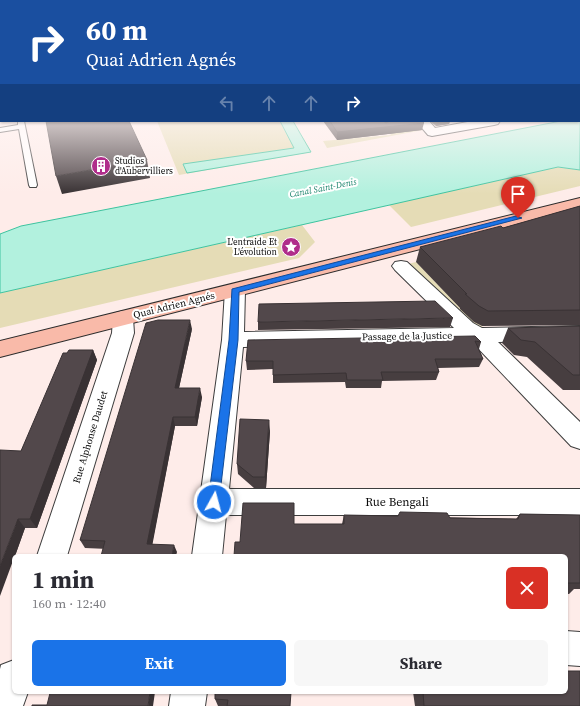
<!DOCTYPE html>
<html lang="en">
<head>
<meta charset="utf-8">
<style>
	body { margin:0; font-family:"Source Serif 4",serif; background:#f7f7f7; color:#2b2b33; height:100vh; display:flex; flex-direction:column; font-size:15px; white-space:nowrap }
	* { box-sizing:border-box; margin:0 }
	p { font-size:13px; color:#7c7c81 }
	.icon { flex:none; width:22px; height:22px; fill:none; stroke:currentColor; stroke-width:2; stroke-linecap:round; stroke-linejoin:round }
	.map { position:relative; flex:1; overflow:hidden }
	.sheet { position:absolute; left:12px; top:554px; width:556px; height:140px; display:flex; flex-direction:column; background:#fff; border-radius:6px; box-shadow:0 1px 3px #0004 }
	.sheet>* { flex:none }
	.hud { position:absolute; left:0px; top:0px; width:580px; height:122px; box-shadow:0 1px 3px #0004; background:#1a4fa0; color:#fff; overflow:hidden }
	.pin { position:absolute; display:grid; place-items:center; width:34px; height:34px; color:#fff; margin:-41px -17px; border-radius:50% 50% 50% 0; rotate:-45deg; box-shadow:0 0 4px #0007 }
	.pin .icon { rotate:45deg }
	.me { position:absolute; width:44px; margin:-22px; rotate:7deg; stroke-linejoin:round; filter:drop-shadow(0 0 3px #0008) }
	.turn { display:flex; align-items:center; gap:14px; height:84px; padding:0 20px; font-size:18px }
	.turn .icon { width:52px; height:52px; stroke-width:2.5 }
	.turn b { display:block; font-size:28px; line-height:34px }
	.lanes { display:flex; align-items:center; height:38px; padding:0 20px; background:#0003; justify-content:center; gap:20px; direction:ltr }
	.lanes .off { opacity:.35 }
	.round { display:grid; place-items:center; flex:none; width:42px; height:42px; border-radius:6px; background:#f7f7f7 }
	.headline { display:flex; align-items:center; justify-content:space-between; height:68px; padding:0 20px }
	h1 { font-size:24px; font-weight:700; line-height:30px }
	.button { display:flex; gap:8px; margin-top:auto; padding:8px 20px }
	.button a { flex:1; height:46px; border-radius:6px; background:#1a73e8; color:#fff; font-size:16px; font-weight:700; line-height:46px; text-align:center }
	.button a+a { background:#f7f7f7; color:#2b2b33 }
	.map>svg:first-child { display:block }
</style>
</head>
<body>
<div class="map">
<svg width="580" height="706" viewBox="0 0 580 706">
	<rect width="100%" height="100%" fill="#feece9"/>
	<path fill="#e5dcb6" d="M157 121H293L311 152 179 175Z
		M417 123 423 130 327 148 323 141 391 135 386 128Z
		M558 167 580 170V186L411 227 389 205Z
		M302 225 315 242 299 258 0 328V293Z
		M416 262 461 309 483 327 470 328 408 264Z"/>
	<path fill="#b2f1de" stroke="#3ec39f" d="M580 117V170L558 167 0 293V234L21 226 561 121H579Z
		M280 121H293L311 152 187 173 183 164 294 148Z"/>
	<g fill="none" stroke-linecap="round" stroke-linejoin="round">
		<g stroke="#3d3d3d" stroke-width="2">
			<path id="lane" d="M18 121H24L37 185 36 187H30L29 185 19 129 0 132V128L18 125Z"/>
		</g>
		<g stroke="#3d3d3d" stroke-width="2">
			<path id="street" d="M579 102H580V108H579Z
				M416 121H429L435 128 473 121H500L498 124 494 125 432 136 428 135Z
				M401 261 407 262 473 323 482 328 580 326V340L498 342 580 422V449L571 446 473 343 243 347 229 489H580V515H226L222 556H192L222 340 225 290 228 286 235 284 242 286 245 290 244 332 454 328 395 270 392 266 395 262Z
				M123 311 130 313 133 318 134 333 67 556H37L112 333 113 318 116 313Z
				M566 631 580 632V666L566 665Z
				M14 660V692H28L23 706H0V669L1 665Z
				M171 692H207L205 706H169Z"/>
		</g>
		<g stroke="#2c2c2c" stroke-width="2">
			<path id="secondary" d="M580 198V208L0 357V341Z"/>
		</g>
		<use href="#lane" fill="#fff" fill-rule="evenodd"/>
		<use href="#street" fill="#fff" fill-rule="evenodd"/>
		<use href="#secondary" fill="#f9baa9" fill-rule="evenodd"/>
	</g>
	<path fill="#473e40" d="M323 121H389L388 122 422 130 337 140Z
		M430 121H450L449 124 436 126Z
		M580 206V325L482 326 474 322 460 309V308L416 262 420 247 503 228Z
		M453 318 450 327 258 330V322Z
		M580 326V390H563L527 357 514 355 502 343 508 328Z
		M192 329 179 388 202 397 197 426H175L152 544 177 552 85 548 80 540Z
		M475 336 481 342 479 349 483 359 479 367 438 368 439 372 436 380 382 381 381 388H346L345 382 273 383V369L247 370 246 361Z
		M93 350 97 360 37 528H25L15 556H14L21 451 67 353Z
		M270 431 266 488H254L238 474 237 464Z
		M520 514 580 515V589H574L569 594H566V556L240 542 294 524H342L344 515 516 519Z
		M215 692 291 706H218L215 699Z
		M413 692H566L580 706H415Z"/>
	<path fill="#393234" d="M579 95H580V101L579 102Z
		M380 121H389L380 127 424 123 422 130 337 140V132Z
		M437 121H450L449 124 436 126Z
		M147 160 150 178 62 194 56 176Z
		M190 320 192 329 177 397 175 388Z
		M93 350 97 360 37 528 30 519Z
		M200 388 202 397 197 426 195 417Z
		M173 417 175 426 151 552 147 544Z
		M269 420 270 431 266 488 265 477Z
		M18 519 25 528 15 556H14V558L0 596V566Z
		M174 545 177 552 176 556H172Z
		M150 692H155L153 706H148Z"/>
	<path fill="#52484b" stroke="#393234" d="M46 121H129L147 160 56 176Z
		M330 121H383L386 123 390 121H422L424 123 337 132Z
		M580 206V310L488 311 479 306 465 294H467L420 247 501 226 503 228Z
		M435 301 453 318 258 322 259 304Z
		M158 320H190L175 388H200L195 417H173L147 544 174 545 172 556H101L105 541 80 540 146 323Z
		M580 326V375H573L535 342 521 340 508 328Z
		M475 336 481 342 475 341 483 359H435L439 372H381L383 380H347L346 373 273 375V361H246L248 340Z
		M69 350H93L30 519H18L0 566V450L21 451 63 353H67Z
		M240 419 269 420 265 477H253L237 464Z
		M243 503H294V524H344V515L398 516 400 512 447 513 450 518 518 519 520 514 580 515V583H566V556H234L235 542H240Z
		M566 671H580V706H424L423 692H566Z
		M56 692H150L148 706H32V705H47L50 693H56Z
		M215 692H291L290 706H227L228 700 215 699Z"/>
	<linearGradient id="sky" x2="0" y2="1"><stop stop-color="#92cce4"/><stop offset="0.49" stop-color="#fff6f5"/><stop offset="1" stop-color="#fff6f5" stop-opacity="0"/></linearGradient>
	<rect width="580" height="194" fill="url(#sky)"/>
	<path fill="#1a73e8" stroke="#114b97" d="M516 216 522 218 239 292 238 340 219 502 218 506 214 508 209 506 208 502 229 340 232 289Z"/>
	<defs>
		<g id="building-disc" transform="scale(1)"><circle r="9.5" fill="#b02d8b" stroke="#fff"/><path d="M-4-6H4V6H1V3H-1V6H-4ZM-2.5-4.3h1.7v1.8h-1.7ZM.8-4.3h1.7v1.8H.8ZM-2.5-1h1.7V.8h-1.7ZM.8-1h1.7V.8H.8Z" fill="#fff"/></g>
		<g id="sight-disc" transform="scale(1)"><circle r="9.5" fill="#b02d8b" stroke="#fff"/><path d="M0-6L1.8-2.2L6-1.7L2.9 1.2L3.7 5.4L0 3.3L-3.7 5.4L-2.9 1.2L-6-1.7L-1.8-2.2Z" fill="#fff"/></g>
	</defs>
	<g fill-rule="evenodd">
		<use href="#building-disc" x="101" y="166"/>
		<use href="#sight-disc" x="291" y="247"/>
	</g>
	<g text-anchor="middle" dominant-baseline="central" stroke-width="4" stroke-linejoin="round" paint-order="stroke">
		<g font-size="9" fill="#0a0a0a" stroke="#fff" text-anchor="start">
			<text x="115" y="161">Studios<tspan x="115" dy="10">d'Aubervilliers</tspan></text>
			<text x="277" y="242" text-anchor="end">L'entraide Et<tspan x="277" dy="10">L'évolution</tspan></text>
		</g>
		<g font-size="9" font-style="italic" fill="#1d856d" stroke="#fff">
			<text transform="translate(323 188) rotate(-11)">Canal Saint-Denis</text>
		</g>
		<g font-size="10" fill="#0a0a0a" stroke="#fff">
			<text transform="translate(174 305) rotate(-14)">Quai Adrien Agnés</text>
			<text transform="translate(407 336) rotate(-1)">Passage de la Justice</text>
			<text transform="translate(90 437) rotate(-73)">Rue Alphonse Daudet</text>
		</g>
		<g font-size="12" fill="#0a0a0a" stroke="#fff">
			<text x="397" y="502">Rue Bengali</text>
		</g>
	</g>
</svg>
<div class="pin" style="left:518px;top:218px;background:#d93025"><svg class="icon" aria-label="arrive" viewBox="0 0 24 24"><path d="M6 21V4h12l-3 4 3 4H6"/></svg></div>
<svg class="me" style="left:214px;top:502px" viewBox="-20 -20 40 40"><circle r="17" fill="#1a73e8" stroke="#fff" stroke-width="3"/><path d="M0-11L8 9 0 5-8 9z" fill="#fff"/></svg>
<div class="hud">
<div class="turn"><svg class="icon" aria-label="right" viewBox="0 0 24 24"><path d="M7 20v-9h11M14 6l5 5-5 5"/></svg><div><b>60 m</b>Quai Adrien Agnés</div></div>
<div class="lanes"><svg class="icon off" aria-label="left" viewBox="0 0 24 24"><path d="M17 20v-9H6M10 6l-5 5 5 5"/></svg><svg class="icon off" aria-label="ahead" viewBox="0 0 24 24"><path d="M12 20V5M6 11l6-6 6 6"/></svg><svg class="icon off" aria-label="ahead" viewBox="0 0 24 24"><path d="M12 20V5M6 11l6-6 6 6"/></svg><svg class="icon" aria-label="right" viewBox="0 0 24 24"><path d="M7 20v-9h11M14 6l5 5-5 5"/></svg></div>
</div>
<section class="sheet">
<div class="headline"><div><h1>1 min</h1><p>160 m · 12:40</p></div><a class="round" style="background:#d93025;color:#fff"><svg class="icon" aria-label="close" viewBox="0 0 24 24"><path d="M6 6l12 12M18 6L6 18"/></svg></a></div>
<div class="button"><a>Exit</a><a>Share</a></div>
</section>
</div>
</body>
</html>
